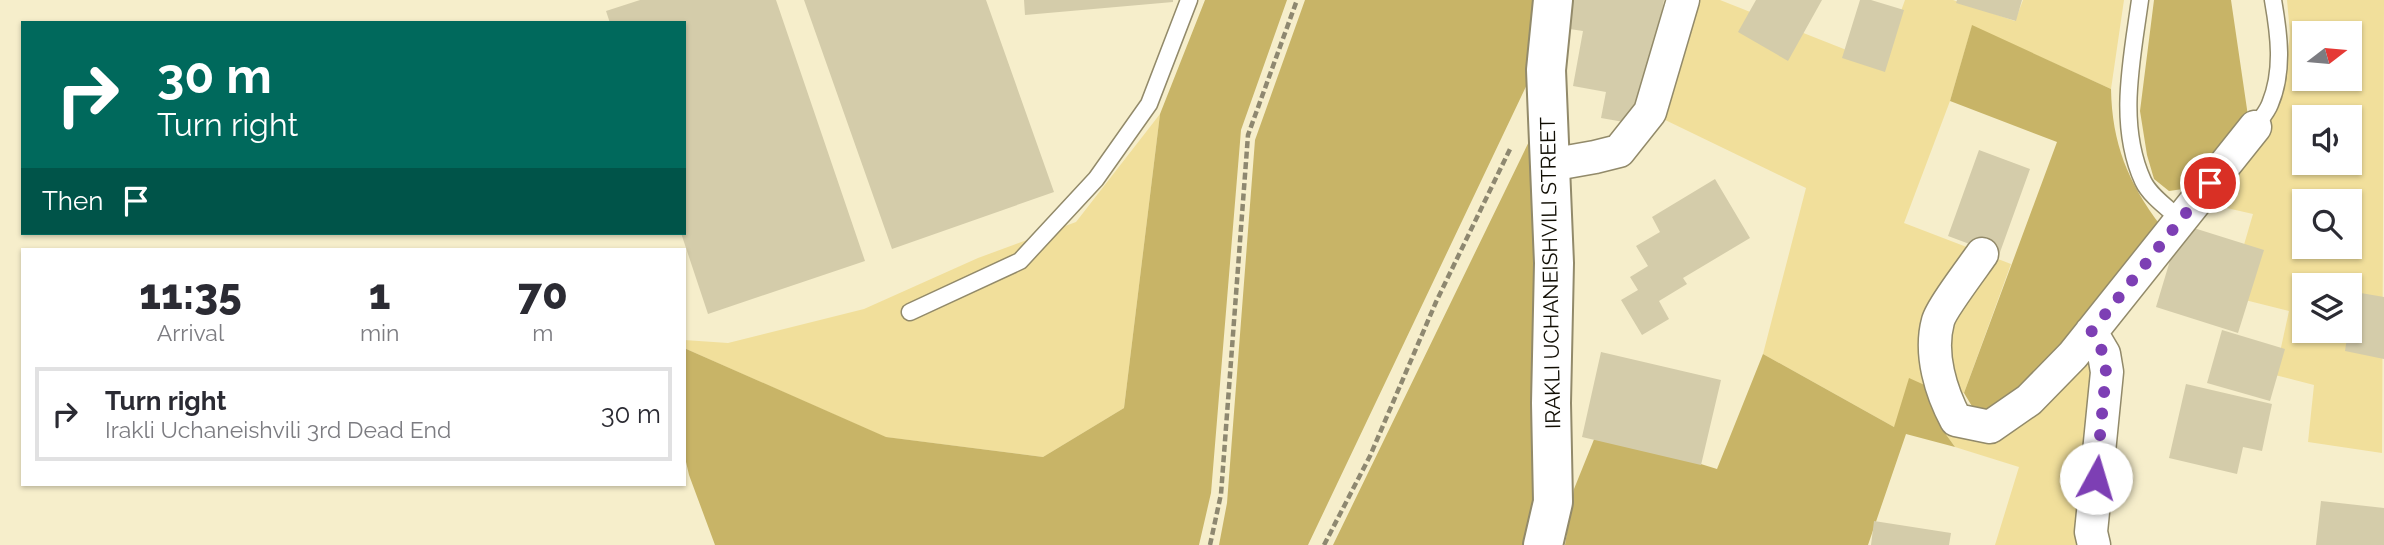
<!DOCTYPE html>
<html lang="en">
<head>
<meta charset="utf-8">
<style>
	body { margin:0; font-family:Raleway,sans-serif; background:#f2f2f3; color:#2b2b33; height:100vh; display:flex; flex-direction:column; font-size:26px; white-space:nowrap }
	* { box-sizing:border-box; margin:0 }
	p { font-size:23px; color:#7c7c81 }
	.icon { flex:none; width:38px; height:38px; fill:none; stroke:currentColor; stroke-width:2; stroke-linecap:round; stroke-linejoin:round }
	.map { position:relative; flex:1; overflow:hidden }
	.side { position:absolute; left:21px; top:248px; width:665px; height:238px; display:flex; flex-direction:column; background:#fff; border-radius:0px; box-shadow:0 2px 5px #0004 }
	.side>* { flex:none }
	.banner { position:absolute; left:21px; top:21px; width:665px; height:214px; border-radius:0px; box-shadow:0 2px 5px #0004; background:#00695c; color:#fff; overflow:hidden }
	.needle { width:46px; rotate:74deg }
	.tools { position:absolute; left:2292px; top:21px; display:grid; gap:14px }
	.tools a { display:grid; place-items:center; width:70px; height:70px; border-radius:0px; background:#fff; box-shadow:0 2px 5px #0004; font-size:35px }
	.pin { position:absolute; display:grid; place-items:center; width:60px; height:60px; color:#fff; margin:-30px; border:4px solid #fff; border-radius:50%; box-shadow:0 2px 7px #0007 }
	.me { position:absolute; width:77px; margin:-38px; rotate:6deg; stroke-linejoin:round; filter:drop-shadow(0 0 5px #0008) }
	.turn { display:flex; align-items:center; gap:24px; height:147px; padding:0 21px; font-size:32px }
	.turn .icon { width:91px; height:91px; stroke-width:2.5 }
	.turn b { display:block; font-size:49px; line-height:60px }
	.then { display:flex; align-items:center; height:66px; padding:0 21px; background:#0003; gap:14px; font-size:26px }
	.eta { display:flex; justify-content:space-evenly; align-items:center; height:119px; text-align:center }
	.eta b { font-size:42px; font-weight:800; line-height:49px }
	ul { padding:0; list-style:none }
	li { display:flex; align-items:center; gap:21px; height:94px; margin:0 14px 10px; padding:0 7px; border:4px solid #e1e1e2; border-radius:0px }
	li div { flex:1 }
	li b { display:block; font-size:26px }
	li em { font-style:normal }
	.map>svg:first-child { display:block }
</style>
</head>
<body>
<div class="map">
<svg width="2384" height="545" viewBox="0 0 2384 545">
	<rect width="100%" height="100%" fill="#f6eecb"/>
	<path fill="#f1df9b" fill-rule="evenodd" d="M1693 0H1720L1882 64 1905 0H1953L2015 21 2023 0H2124L2111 89 1972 26 1950 101 1904 223 2011 264 1964 393 1929 387 1894 427 1763 354 1806 188 1659 117Z
		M2287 0H2384L2382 453 2308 442 2314 385 2275 375 2289 311 2229 296 2253 214 2205 203 2279 107 2285 81 2290 33ZM2305 33H2350V79H2305ZM2305 117H2350V163H2305ZM2305 201H2350V247H2305ZM2305 285H2350V331H2305Z
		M1160 114 1124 408 1043 457 885 437 684 348V340L728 343 864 309 978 258 1076 222Z
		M2092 354 2075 535 2077 545H1995L2019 467 1955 447 1945 433 1985 439Z"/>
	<path fill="#c8b467" d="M1205 0H1287L1241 130 1211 493 1199 545H715L689 475 684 453V348L886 437 1043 457 1124 408 1160 114Z
		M1305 0H1538L1531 76 1308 545H1219L1227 503 1255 140Z
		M2154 0H2231L2248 116 2190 188 2169 191 2154 179 2147 155 2140 111Z
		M1972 25 2111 89C2112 143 2128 183 2161 226L2062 355 2002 410 1976 413 1964 393 2057 142 1950 101Z
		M1538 123 1541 457 1531 545H1333Z
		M1763 354 1894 427 1909 378 1929 387 1945 433 1955 447 1906 434 1868 545H1565L1574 489 1597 432 1717 469Z"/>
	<path fill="#d4ccaa" d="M640 0H776L865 261 708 314 681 233H684V23H610L606 11Z
		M804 0H986L1054 192 892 249Z
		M1024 0H1173V2L1025 15Z
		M1568 0H1664L1641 125 1601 118 1606 92 1573 86 1583 31 1563 28Z
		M1756 0H1822L1788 61 1738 32Z
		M1860 0H1871L1904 10 1885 72 1842 58Z
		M1957 0H2022L2016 21 1956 3Z
		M1979 150 2030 169 1999 255 1948 236Z
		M1715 179 1750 238 1683 278 1687 284 1659 301 1669 319 1642 335 1621 300 1638 290 1630 277 1648 266 1636 246 1660 232 1652 217Z
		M2181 224 2264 250 2238 333 2156 307Z
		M2355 292 2384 297V359L2345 351 2348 331H2350Z
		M2222 330 2285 349 2270 401 2207 383Z
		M1601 352 1721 380 1701 465 1582 437Z
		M2186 384 2272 404 2262 451 2243 447 2237 474 2169 458Z
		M2321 501 2384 508V545H2316Z
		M1874 521 1951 533 1949 545H1871Z"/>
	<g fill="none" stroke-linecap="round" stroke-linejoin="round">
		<g stroke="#928a6a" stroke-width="19">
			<path id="lane" d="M2140 0C2132 59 2117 124 2143 181 2150 196 2169 209 2181 220
				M2255 127C2260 120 2267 112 2270 104 2284 71 2279 34 2273 0
				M910 312 1020 261 1096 179 1149 104 1189 0"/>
		</g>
		<g stroke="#928a6a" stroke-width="35">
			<path id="street" d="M1550 165 1595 157 1619 151 1650 112 1683 0
				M1982 254C1973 267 1941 309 1938 321 1929 354 1941 392 1956 420L1990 427 2029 400 2073 355 2255 127
				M2091 332 2104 354 2107 372 2091 532 2094 545"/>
		</g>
		<g stroke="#928a6a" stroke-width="42">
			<path id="secondary" d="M1543 545 1553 502 1551 403 1554 263 1546 70 1553 0"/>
		</g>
		<path stroke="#8e8870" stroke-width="4.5" stroke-dasharray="7 3.5" stroke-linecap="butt" d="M1210 545 1221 494 1248 135 1297 0
			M1324 545 1370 456 1436 302 1511 147"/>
		<use href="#lane" stroke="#fff" stroke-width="16"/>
		<use href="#street" stroke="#fff" stroke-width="32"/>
		<use href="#secondary" stroke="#fff" stroke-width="38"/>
	</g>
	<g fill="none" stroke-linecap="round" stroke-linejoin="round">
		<path stroke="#7d3fb4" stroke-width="12" stroke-dasharray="0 21.6" d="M2096 478 2106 372 2104 354 2091 332 2210 183"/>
	</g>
	<g text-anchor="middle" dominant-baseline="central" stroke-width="7" stroke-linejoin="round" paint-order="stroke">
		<g font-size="21" fill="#100d03" stroke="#fff">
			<text transform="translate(1550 273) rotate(-91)">IRAKLI UCHANEISHVILI STREET</text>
		</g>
	</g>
</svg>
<div class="tools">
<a><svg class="needle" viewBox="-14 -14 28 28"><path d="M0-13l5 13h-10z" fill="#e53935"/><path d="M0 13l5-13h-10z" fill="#7c7c81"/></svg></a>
<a><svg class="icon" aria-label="sound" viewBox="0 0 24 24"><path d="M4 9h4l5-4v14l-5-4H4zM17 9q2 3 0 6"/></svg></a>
<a><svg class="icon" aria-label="search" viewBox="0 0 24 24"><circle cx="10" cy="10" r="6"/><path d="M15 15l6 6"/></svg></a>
<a><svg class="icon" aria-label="layers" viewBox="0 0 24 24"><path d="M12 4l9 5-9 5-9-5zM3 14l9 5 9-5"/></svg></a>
</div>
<div class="pin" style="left:2210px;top:183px;background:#d93025"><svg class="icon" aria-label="arrive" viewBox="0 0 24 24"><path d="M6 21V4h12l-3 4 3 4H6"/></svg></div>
<svg class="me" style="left:2096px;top:478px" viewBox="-20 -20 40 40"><circle r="19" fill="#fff"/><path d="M0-13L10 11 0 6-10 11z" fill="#7d3fb4"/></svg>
<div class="banner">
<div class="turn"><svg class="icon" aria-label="right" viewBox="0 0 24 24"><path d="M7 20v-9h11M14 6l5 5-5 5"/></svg><div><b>30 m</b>Turn right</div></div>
<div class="then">Then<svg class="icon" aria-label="arrive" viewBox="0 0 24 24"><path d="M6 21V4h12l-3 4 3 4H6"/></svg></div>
</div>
<section class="side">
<div class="eta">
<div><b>11:35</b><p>Arrival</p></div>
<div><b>1</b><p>min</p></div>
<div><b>70</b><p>m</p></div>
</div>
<ul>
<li><svg class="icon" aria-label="right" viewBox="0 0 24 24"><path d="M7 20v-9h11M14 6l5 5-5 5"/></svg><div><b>Turn right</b><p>Irakli Uchaneishvili 3rd Dead End</p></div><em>30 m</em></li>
</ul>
</section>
</div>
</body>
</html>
